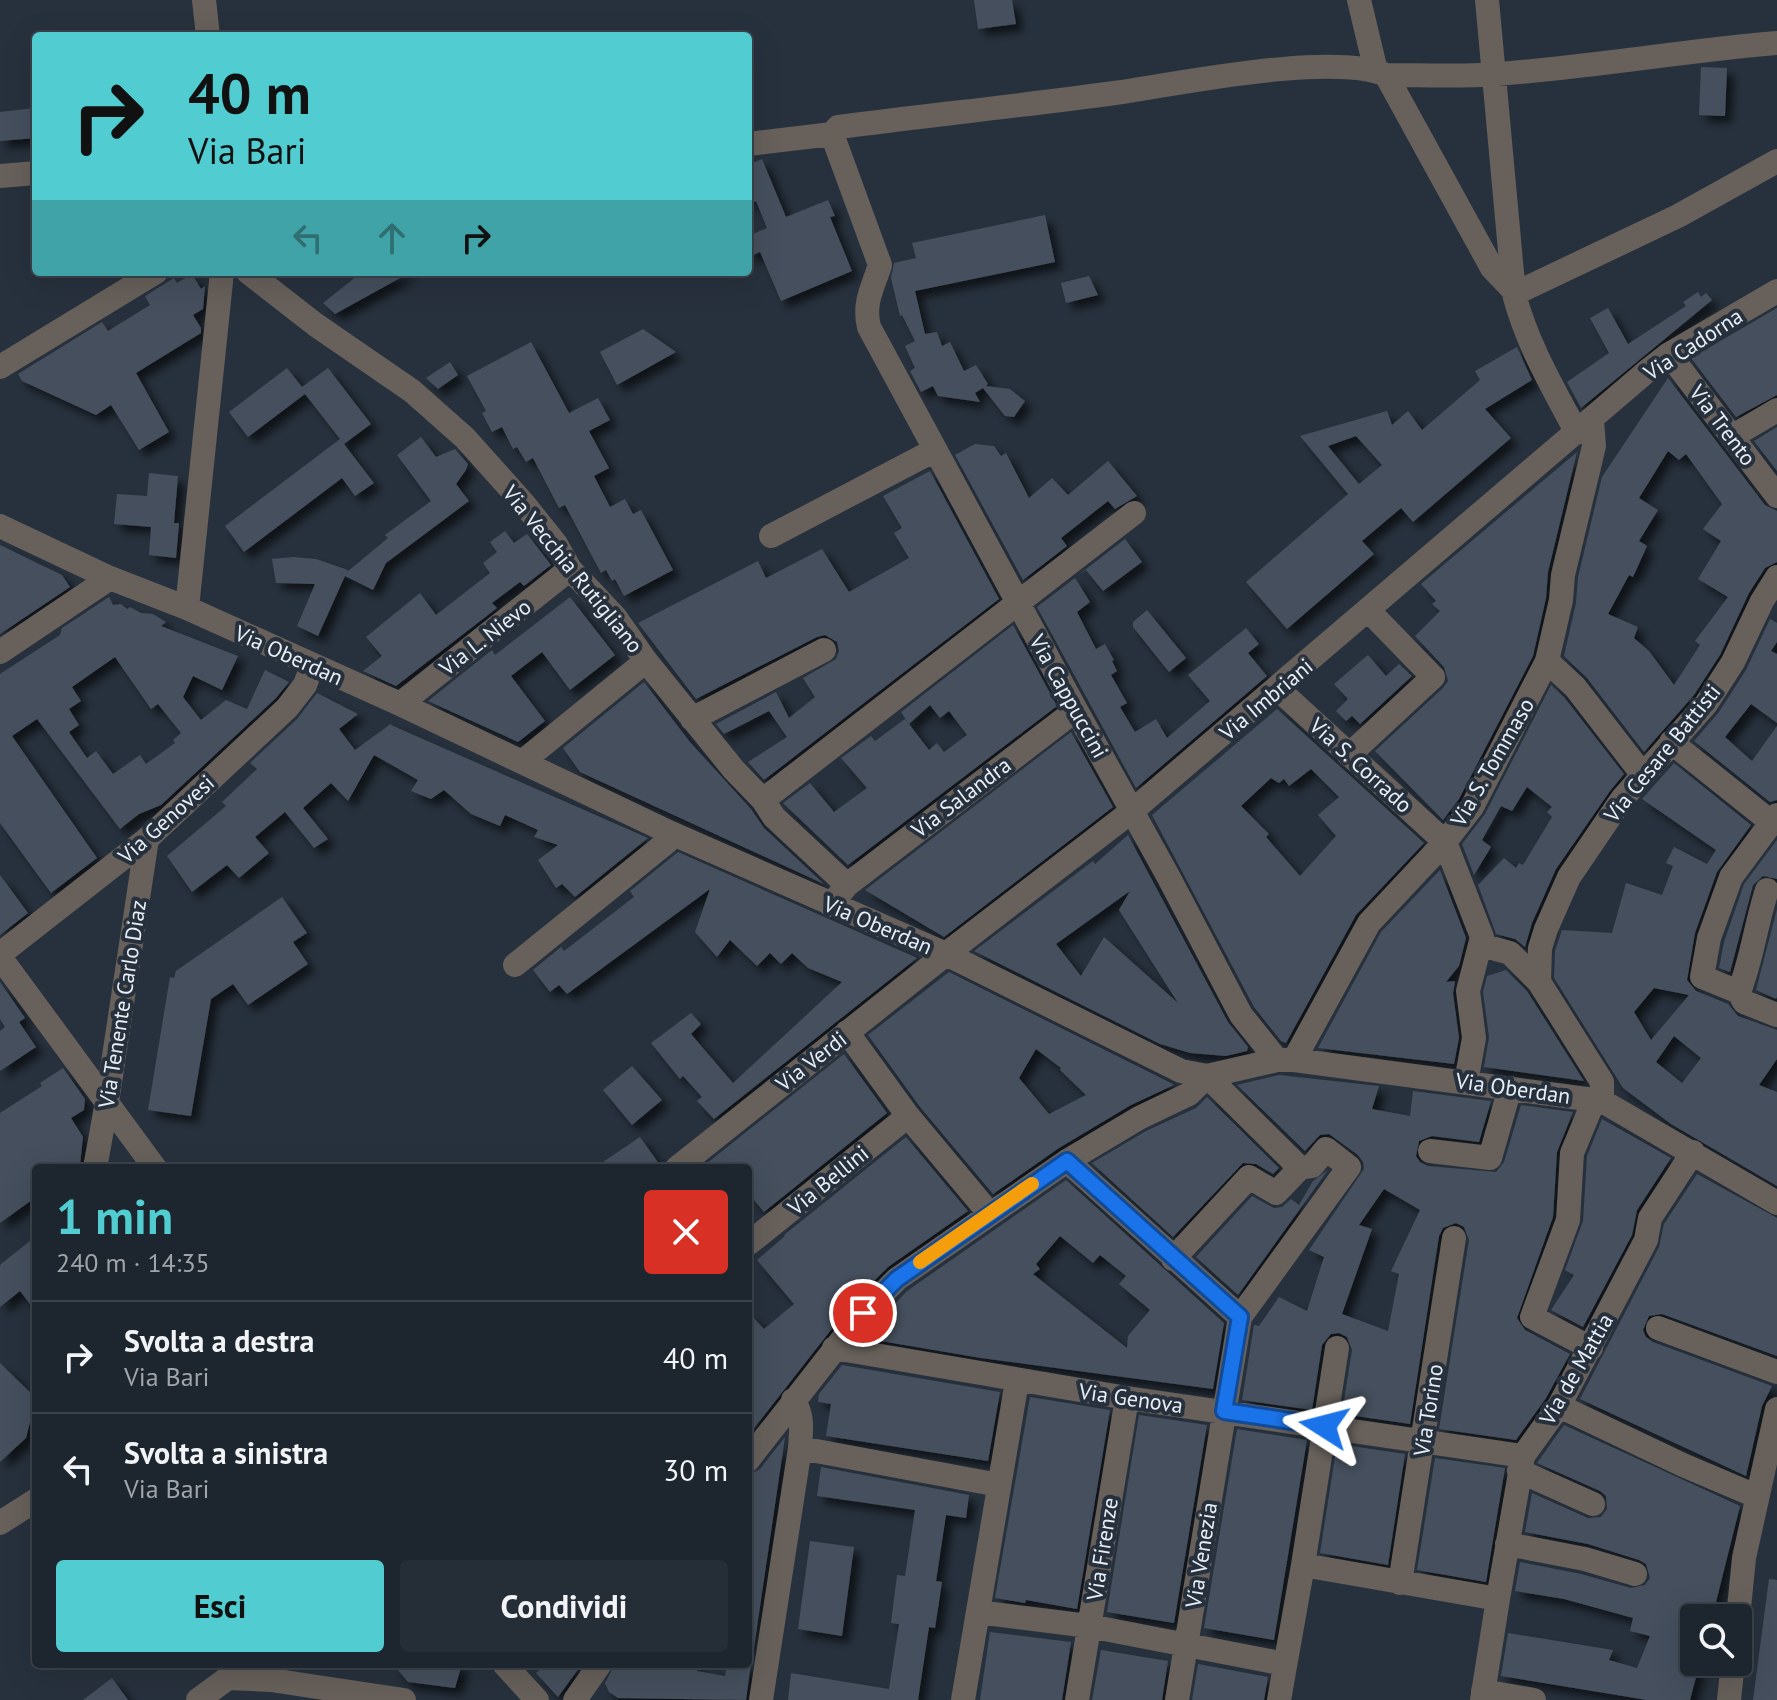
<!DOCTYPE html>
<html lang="it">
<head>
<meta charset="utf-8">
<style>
	body { margin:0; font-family:"PT Sans",sans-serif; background:#252d36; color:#f1f3f6; height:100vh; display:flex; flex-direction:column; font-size:30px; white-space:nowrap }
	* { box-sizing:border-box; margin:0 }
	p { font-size:26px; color:#a0a5aa }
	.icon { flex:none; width:44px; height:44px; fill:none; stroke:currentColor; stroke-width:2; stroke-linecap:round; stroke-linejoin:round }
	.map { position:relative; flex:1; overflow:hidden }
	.sheet { position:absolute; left:32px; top:1164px; width:720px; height:504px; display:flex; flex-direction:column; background:#1d252e; border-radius:8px; box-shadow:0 8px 32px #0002,0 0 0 2px #3b424a }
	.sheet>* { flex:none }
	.banner { position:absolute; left:32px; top:32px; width:720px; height:244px; border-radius:8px; box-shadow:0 8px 32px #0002,0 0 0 2px #3b424a; background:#51ccd1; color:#111; overflow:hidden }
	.controls { position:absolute; left:1680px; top:1604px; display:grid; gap:16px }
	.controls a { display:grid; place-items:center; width:72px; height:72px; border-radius:8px; background:#1d252e; box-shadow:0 8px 32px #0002,0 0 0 2px #3b424a; font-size:40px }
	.pin { position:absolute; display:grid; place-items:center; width:68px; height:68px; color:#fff; margin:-34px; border:4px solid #fff; border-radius:50%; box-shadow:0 2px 8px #0007 }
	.me { position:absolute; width:88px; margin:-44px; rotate:279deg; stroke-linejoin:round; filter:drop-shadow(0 0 6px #0008) }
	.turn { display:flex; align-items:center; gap:28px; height:168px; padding:0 24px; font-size:36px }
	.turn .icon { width:104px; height:104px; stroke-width:2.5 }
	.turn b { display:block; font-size:56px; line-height:68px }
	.lanes { display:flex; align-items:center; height:76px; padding:0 24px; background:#0003; justify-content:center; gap:40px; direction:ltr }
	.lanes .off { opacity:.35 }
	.round { display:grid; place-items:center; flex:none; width:84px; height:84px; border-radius:8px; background:#252d36 }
	.overview { display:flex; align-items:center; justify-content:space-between; height:136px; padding:0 24px }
	h1 { font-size:48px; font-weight:700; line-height:60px; color:#51ccd1 }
	.button { display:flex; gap:16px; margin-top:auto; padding:16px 24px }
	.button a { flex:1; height:92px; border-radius:8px; background:#51ccd1; color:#111; font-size:32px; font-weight:700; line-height:92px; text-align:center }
	.button a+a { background:#252d36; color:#f1f3f6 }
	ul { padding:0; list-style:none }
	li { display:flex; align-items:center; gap:24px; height:112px; padding:0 24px; border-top:2px solid #3b424a }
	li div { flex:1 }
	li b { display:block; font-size:30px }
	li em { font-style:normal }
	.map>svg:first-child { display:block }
</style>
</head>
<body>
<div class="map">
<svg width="1777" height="1700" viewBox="0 0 1777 1700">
	<defs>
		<filter id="shadow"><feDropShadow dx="7" dy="7" stdDeviation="4" flood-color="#0009"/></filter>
	</defs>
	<rect width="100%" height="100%" fill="#27313d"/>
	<path fill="#45505d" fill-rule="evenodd" filter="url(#shadow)" d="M974 0H1012L1016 24 978 29Z
		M1701 67 1727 68 1725 116 1699 115Z
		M35 108 36 138 0 141V112Z
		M762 159 786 217 828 200 835 216 830 217 852 271 781 301 760 252 748 257V236L767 228 756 201 748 204V165Z
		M1045 215 1055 262 915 291 925 334 937 332 942 346 950 342 964 371 976 365 988 384 986 386 1010 389 1025 401 1014 417 1005 416 983 388 975 393 980 402 938 396 933 386 921 392 910 371 915 368 905 346 915 341 902 315 900 316 891 278 894 263 916 258 912 243Z
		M362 272H411L335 314 323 303Z
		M192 274 201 289 205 286 203 309 193 315 201 328V333L136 373 169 432 139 450 111 405 96 415 22 381 18 374 102 322 108 331 150 305 145 296 174 278 177 283Z
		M1089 276 1098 295 1066 303 1061 283Z
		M1698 292 1701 297 1706 293 1712 300 1581 408 1567 382 1609 353 1590 318 1608 308 1628 344 1686 306 1683 302Z
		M1777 308V395L1736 417 1691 358Z
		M643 329 676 352 617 385 600 352Z
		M531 342 569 413 598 398 610 420 589 431 609 468 594 476 610 507 625 499 633 514 641 510 673 570 624 596 615 579 612 581 606 570 601 573 565 505 559 508 533 458 526 462 517 447 513 449 502 427 492 432 482 413 486 411 467 376Z
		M1517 347 1532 380 1485 409 1511 438 1413 522 1401 508 1362 541 1374 554 1287 629 1246 582 1348 494 1300 436 1387 411 1392 425 1408 411 1422 430 1480 380 1475 371ZM1356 436 1382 465 1359 484 1328 446Z
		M450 362 458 375 438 389 426 378Z
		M287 368 302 387 328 368 371 424 344 444 374 483 355 496 342 478 244 552 225 526 340 439 305 394 248 437 229 412Z
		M1668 378 1765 505 1777 511V562L1765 568 1749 593 1720 655 1694 695 1644 752 1587 678 1564 656 1576 603 1578 577 1602 477ZM1668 451 1679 460 1686 454 1722 504 1703 529 1721 541 1698 579 1728 597 1695 641 1700 645 1674 685 1649 651 1634 638 1638 627 1608 614 1629 575 1633 577 1647 546 1639 541 1658 510 1639 498Z
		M1777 427V471L1754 441Z
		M421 437 436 457 455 449 468 464 466 470 456 484 469 501 386 563 373 590 345 576 318 636 297 626 315 584 276 583 272 559 293 557 316 559 348 570 347 572 388 538 385 535 431 501 397 455Z
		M975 444 994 446 1001 456 1006 453 1029 498 1052 478 1068 495 1108 461 1137 496 1115 509 1108 501 1061 538 1067 546 1023 580 955 455Z
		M1577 452 1548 572 1546 598 1533 656 1459 799 1443 820 1375 751 1443 688 1448 681 1444 667 1415 636 1440 611 1432 604 1436 601 1421 584Z
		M930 471 999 599 764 780 748 762 787 737 769 711 724 734 716 724 776 692 789 718 815 697 803 678 836 659 839 651 837 642 825 635 817 637 696 699 638 623 758 561 766 578 822 549 849 592 909 558 894 533 902 528 883 496Z
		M149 473 178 476 174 523H179L176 558 149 555 151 527 114 524 117 494 147 496Z
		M505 531 514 543 527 534 551 565 524 586 520 582 492 603 497 608 396 686 363 671 382 656 366 637 420 593 436 615 490 573 483 563 497 552 490 542Z
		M1125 539 1142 562 1103 591 1086 570 1077 576Z
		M0 545 62 575 70 587 0 634Z
		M1075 578 1090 602 1077 612 1096 649 1105 644 1114 660 1112 661 1117 671 1111 675 1127 703 1120 707 1135 732 1156 719 1167 738 1210 701 1188 675 1246 628 1259 644 1248 653 1267 676 1136 788 1037 607Z
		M109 597 113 605 121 604 127 609 130 607 141 613 153 614 166 622 161 626 238 656 222 690 193 676 183 697 201 720 226 700 247 709 265 670 289 682 276 698 161 805 139 814 120 829 37 719 12 736 97 858 51 893 0 823V674L60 635 62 628ZM115 657 151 709 158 704 181 733 173 740 175 743 146 764 140 755 113 774 96 751 87 758 69 732 79 725 69 709 81 701 72 687Z
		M570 597 615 655 570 690 542 652 511 676 545 721 518 742 428 701 492 650 495 655Z
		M1147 610 1186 658 1169 672 1133 627V622Z
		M1770 619 1777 623V642L1771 651 1777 654V723L1751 704 1725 737 1752 761 1777 726V800L1770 802 1694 741 1719 712 1746 670Z
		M1013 625 1057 706 848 865 783 803 810 783 834 812 867 788 841 758 871 736 875 741 905 719 909 724 901 712ZM930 705 940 718 949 711 967 735 944 752 937 743 929 750 909 724Z
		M1368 655 1386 676 1399 664 1412 676 1360 724 1352 716 1346 721 1336 711 1348 699 1334 684Z
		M644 682 690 742 751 809 764 828 824 884 580 772 563 748Z
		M1551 685 1564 697 1624 774 1610 791 1556 869 1532 923 1525 947 1515 939 1496 934 1478 885 1504 858 1516 868 1519 863 1523 865 1552 817 1547 812 1552 807 1527 787 1512 811 1501 806 1482 840 1491 847 1474 875 1462 844 1485 814Z
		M317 693 358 714 339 729 355 750 392 723 391 725 648 838 575 897 562 884 556 888 538 860 558 845 534 837 538 830 505 815 500 826 471 814 444 790 431 799 411 791 418 780 374 755 348 801 331 783 303 808 328 839 314 848 285 812 255 837 269 853 239 878 227 865 192 892 167 856 226 806 222 802 257 769 250 763 297 719Z
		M1277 709 1424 843 1356 915 1286 1043 1281 1041 1254 1007 1152 815ZM1311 769 1339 797 1318 815 1336 836 1300 876 1266 837 1269 834 1241 806 1271 778 1279 783 1284 779 1289 786Z
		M1071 732 1113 807 944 937 865 890Z
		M1674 763 1751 825 1717 872 1695 933 1687 980 1696 991 1728 1004 1738 1016 1777 1030V1059L1759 1085 1777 1092V1186L1671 1124 1623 1088 1554 978 1555 951 1562 930 1612 933 1626 883 1662 895 1673 866 1666 863 1674 847 1707 864 1716 850 1642 799ZM1654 988 1689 995 1651 1040 1634 1012ZM1674 1036 1701 1058 1682 1083 1656 1062Z
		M1128 835 1228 1022 1248 1047 1247 1051 1226 1056 1190 1053 1160 1044 974 951 1093 861 1095 864ZM1130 891 1119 910 1178 1003 1104 937 1081 976 1056 944Z
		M1777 840V879L1763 876 1753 885 1730 972 1719 968 1724 942 1744 884Z
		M678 852 917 958 714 1119 697 1101 702 1097 683 1076 680 1079 651 1043 691 1013 701 1024 691 1034 733 1083 842 982 808 968 792 953 781 964 770 953 757 966 730 940 717 957 695 932 710 889 567 994 559 985 550 992 533 970 561 947 564 951 634 897 630 891Z
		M1440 870 1466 938 1459 966 1446 982 1455 981 1453 993 1459 1038 1454 1064 1318 1048 1381 932Z
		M0 875 28 913 0 935Z
		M282 897 307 933 293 942 308 964 248 1005 233 984 211 999 191 1116 148 1110 170 977 174 978 176 971Z
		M1777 909V997L1776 999 1756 990Z
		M1506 970 1527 991 1584 1081 1484 1067 1489 1037 1483 992 1487 976Z
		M949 972 1173 1084 1174 1085 1131 1105 1059 1148 993 1194 920 1107 868 1035ZM1036 1049 1061 1068 1060 1070 1086 1095 1049 1114 1019 1078Z
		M0 982 25 1018 19 1022 36 1047 0 1071V1031L5 1027 0 1019Z
		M844 1054 887 1113 764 1212 748 1193V1168H701Z
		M632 1066 662 1100 632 1125 603 1090Z
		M63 1068 85 1099 84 1110 71 1118 83 1137 80 1165 76 1168H36V1197L0 1223V1113L42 1086 40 1083Z
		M1279 1075 1379 1086 1372 1109 1410 1116 1413 1091 1491 1101 1479 1142 1432 1136 1419 1141 1416 1156 1420 1162 1428 1166 1496 1172 1504 1162 1521 1105 1573 1112 1557 1152 1553 1217 1517 1318 1525 1330 1570 1354 1546 1398 1516 1440 1439 1429 1469 1240 1464 1227 1456 1223 1443 1228 1439 1236 1410 1424 1342 1414 1352 1350 1347 1337 1339 1333 1331 1334 1322 1345 1312 1410 1242 1400 1254 1325 1259 1326 1279 1297 1307 1311 1324 1257 1309 1250 1364 1169 1363 1162 1358 1155 1329 1134 1320 1135 1305 1151 1237 1085ZM1384 1189 1420 1210 1391 1271 1399 1274 1388 1331 1342 1314 1372 1229 1359 1225Z
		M1207 1097 1279 1168 1273 1174 1256 1164 1243 1163 1173 1237 1092 1163 1146 1131 1196 1108Z
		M1602 1119 1671 1158 1637 1210 1632 1235 1583 1327 1551 1310 1574 1275 1565 1270 1583 1221 1587 1156Z
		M640 1137 662 1168H594Z
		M906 1137 968 1211 888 1267 852 1303 748 1436V1312L764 1329 794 1304 757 1260 785 1236 784 1235Z
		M1328 1170 1238 1295 1196 1257 1252 1196 1274 1208 1282 1207 1291 1199 1299 1205 1313 1181Z
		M1697 1174 1777 1218V1356L1662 1314 1649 1316 1643 1330 1646 1337 1653 1342 1772 1386 1762 1406 1746 1476 1580 1399 1659 1247 1664 1224Z
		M1066 1180 1224 1323 1213 1389 981 1358 863 1338 907 1291ZM1060 1236 1093 1263 1100 1255 1126 1276 1119 1284 1150 1310 1128 1336 1127 1348 1033 1274 1040 1269 1036 1264Z
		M36 1236V1312L20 1291 0 1307V1265Z
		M0 1363 36 1398 26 1438 0 1462Z
		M842 1365 1000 1392 988 1461 826 1436 831 1404 818 1402 819 1394Z
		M1030 1397 1110 1410 1077 1609 1026 1600 1025 1603 995 1598Z
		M1139 1415 1207 1425 1174 1623 1107 1612Z
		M1564 1425 1740 1506 1712 1618H1694V1662H1700L1690 1700H1647L1501 1676 1508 1633 1613 1650 1609 1660 1637 1668 1650 1636 1630 1631 1633 1618 1564 1599 1515 1591 1520 1562 1581 1574 1631 1588 1645 1585 1650 1578 1646 1564 1639 1560 1588 1544 1525 1532 1532 1493 1588 1518 1601 1517 1607 1509 1606 1496 1600 1491 1537 1463Z
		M1237 1429 1307 1440 1274 1640 1204 1628Z
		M785 1437 753 1654H748V1475L760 1469Z
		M1337 1444 1405 1454 1388 1565 1320 1553Z
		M1435 1458 1505 1468 1486 1582 1417 1570Z
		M821 1467 969 1495 966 1518 946 1515 936 1581 942 1582 935 1628 929 1627 918 1700H788L791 1673 889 1689 899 1624 891 1623 897 1575 905 1576 915 1510 817 1496Z
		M810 1541 854 1547 842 1636 798 1629Z
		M1769 1579 1777 1580V1700H1753Z
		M990 1632 1071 1642 1062 1700H980Z
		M1101 1650 1168 1661 1162 1700H1092Z
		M393 1664H462L455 1688 408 1682Z
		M547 1664H582L558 1697 536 1673Z
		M615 1664H685L698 1666 697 1671 725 1676 727 1664H751L746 1700 618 1698 609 1692 605 1683Z
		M1198 1664 1268 1677 1264 1700H1192Z
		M112 1678 128 1700H83Z"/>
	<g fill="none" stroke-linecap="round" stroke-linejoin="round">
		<path stroke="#67605b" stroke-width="24" d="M204 0 208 36
			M1359 0 1376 71
			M1487 0 1514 294C1527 344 1553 388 1577 433
			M1386 75 1492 268 1513 290
			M832 134 880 265C873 287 863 303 869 327L1076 710 1168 876 1241 1015 1277 1060
			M748 144 832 134 838 127C932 115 1027 105 1122 92 1182 83 1334 52 1386 75 1423 75 1460 77 1497 74 1591 67 1683 51 1777 43
			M0 176 36 173
			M248 272 316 325 412 391 465 438 524 504 556 544 570 569 616 618 646 661 734 770 763 800 774 817 847 885 831 905
			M1514 294 1678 216 1777 161
			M1669 354 1777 496
			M0 367 156 272
			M1733 436 1777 410
			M0 526 110 578 187 608 400 704 671 833 946 954 1181 1071 1207 1076 1277 1060H1294L1602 1101 1777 1203
			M771 536 935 450
			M187 608 222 272
			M0 652 110 578
			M1547 661 1575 687 1643 775
			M1278 689 1445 842 1482 937 1468 991 1474 1038 1466 1082
			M400 704 570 569
			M692 719 824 650
			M1671 742 1771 822
			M1349 755 1433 677 1369 611
			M522 762 646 661
			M763 800 1134 513
			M1777 815 1731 877 1709 938 1702 977 1739 992 1744 1002 1777 1015
			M847 885 1076 710
			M1481 945 1510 953 1539 982
			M0 954 147 839 287 708 305 685 312 666
			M0 957 155 1168
			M515 965 667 842 671 833
			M1739 992C1752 959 1756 923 1767 890
			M847 1032 908 1116 989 1213
			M1294 1060 1369 923 1445 842 1472 807 1547 661 1561 600 1563 575 1594 446 1592 420
			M1602 1101V1082L1539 982 1540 948 1546 929 1569 877 1622 799 1706 704 1733 662 1762 601 1777 577
			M1430 1151 1490 1158 1510 1088
			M1067 1161 1240 1317 1177 1700
			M95 1168 107 1102 147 839
			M677 1168 946 954 1132 811 1646 372 1669 354 1777 291
			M748 1244 908 1116
			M1173 1259 1249 1177 1276 1193 1300 1168
			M1658 1328 1777 1372
			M834 1348 1127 1398 1523 1456
			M1591 1348 1532 1317 1568 1220 1572 1153 1594 1100
			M1559 1406 1683 1465 1756 1496
			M800 1448 999 1485
			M748 1460 863 1313 897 1279 1067 1161 1139 1118 1189 1094 1207 1076 1300 1168 1312 1166 1326 1149 1349 1167 1240 1317
			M1519 1471 1593 1504
			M0 1523 36 1500
			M1507 1544 1585 1559 1635 1574
			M1303 1565 1337 1348
			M1400 1583 1454 1238
			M1498 1599 1523 1456 1559 1406 1646 1240 1650 1218 1693 1152
			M978 1612 1089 1626 1285 1664
			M1738 1618 1744 1558 1777 1409
			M504 1664 537 1700
			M1483 1691 1534 1700
			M198 1700 228 1678 271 1680 404 1700
			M575 1700 600 1664
			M761 1700 800 1448C801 1430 804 1415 793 1400
			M963 1700 1017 1381
			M1077 1700 1127 1398
			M1279 1700 1303 1565 1498 1599 1482 1700
			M1729 1700 1733 1662"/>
	</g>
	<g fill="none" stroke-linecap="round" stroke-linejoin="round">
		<g stroke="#114b97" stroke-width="20">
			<path id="route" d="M863 1313 897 1279 1067 1161 1240 1317 1224 1411 1324 1426"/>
		</g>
		<use href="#route" stroke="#1a73e8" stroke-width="14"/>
		<path stroke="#f59e0b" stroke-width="14" d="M920 1262 1032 1184"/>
	</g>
	<g text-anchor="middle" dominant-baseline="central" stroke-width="8" stroke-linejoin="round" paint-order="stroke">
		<g font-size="22" fill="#e7eef6" stroke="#27313d">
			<text transform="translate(1693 344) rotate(-33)">Via Cadorna</text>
			<text transform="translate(1723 425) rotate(53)">Via Trento</text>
			<text transform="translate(573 569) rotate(51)">Via Vecchia Rutigliano</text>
			<text transform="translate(485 637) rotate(-38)">Via L. Nievo</text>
			<text transform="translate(289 655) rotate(24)">Via Oberdan</text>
			<text transform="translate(1069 696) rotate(61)">Via Cappuccini</text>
			<text transform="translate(1266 699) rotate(-40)">Via Imbriani</text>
			<text transform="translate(1662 753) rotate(-51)">Via Cesare Battisti</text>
			<text transform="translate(1492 762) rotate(-60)">Via S. Tommaso</text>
			<text transform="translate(1361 765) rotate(42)">Via S. Corrado</text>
			<text transform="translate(961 797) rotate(-37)">Via Salandra</text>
			<text transform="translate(166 819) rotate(-42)">Via Genovesi</text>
			<text transform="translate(878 925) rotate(23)">Via Oberdan</text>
			<text transform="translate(122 1004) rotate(-81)">Via Tenente Carlo Diaz</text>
			<text transform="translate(811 1061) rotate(-38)">Via Verdi</text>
			<text transform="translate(1513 1088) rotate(8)">Via Oberdan</text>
			<text transform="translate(828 1180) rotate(-39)">Via Bellini</text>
			<text transform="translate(1576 1369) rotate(-60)">Via de Mattia</text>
			<text transform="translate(1131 1398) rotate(8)">Via Genova</text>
			<text transform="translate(1428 1410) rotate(-81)">Via Torino</text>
			<text transform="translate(1102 1549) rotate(-81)">Via Firenze</text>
			<text transform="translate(1201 1555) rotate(-81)">Via Venezia</text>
		</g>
	</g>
</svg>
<div class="controls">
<a><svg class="icon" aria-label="search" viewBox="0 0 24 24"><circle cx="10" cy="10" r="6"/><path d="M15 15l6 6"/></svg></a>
</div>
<div class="pin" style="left:863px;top:1313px;background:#d93025"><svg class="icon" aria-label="arrive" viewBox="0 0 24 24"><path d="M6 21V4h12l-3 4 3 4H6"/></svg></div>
<svg class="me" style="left:1324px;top:1426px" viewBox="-20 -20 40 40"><path d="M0-17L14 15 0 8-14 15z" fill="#1a73e8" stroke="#fff" stroke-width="4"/></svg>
<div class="banner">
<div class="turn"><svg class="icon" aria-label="right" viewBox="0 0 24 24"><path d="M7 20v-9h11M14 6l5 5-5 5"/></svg><div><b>40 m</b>Via Bari</div></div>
<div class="lanes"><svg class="icon off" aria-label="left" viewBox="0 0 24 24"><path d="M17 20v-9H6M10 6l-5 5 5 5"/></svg><svg class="icon off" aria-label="ahead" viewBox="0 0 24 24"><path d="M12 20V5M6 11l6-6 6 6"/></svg><svg class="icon" aria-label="right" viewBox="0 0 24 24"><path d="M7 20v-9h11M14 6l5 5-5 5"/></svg></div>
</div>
<section class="sheet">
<div class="overview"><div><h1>1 min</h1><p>240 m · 14:35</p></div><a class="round" style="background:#d93025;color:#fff"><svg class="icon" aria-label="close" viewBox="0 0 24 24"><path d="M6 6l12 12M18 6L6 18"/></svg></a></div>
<ul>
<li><svg class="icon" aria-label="right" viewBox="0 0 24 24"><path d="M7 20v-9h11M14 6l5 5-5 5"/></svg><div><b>Svolta a destra</b><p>Via Bari</p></div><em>40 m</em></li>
<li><svg class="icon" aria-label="left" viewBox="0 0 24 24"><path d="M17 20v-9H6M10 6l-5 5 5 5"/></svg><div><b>Svolta a sinistra</b><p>Via Bari</p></div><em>30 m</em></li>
</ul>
<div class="button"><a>Esci</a><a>Condividi</a></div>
</section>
</div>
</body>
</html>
